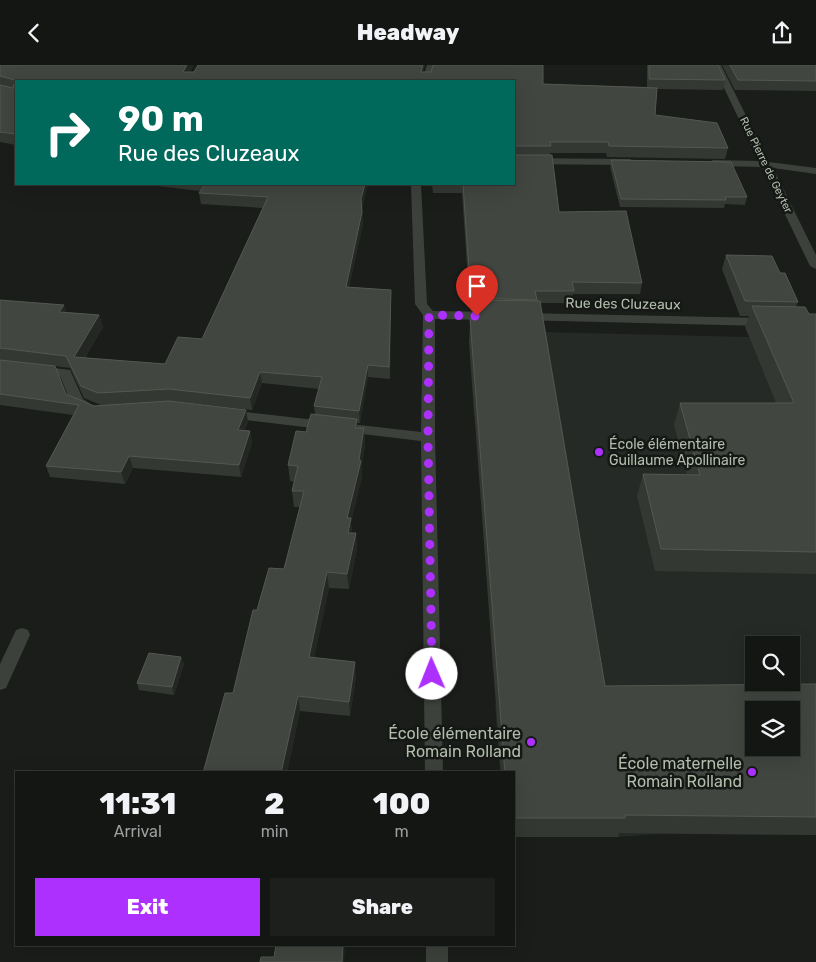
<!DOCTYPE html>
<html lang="en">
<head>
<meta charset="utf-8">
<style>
	body { margin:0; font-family:Rubik,sans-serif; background:#1d1f1d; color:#f1f3f6; height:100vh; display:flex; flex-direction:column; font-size:19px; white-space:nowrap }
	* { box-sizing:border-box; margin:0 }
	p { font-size:16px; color:#9d9fa0 }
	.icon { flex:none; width:28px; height:28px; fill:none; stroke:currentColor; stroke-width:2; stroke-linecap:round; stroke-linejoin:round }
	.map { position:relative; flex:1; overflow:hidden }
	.panel { position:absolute; left:15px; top:706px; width:500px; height:175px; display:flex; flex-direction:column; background:#141614; border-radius:0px; box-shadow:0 5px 20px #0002,0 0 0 1px #333534 }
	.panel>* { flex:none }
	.banner { position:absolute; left:15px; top:15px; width:500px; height:105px; border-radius:0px; box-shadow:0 5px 20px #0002,0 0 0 1px #333534; background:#00695c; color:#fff; overflow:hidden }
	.fabs { position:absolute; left:745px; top:571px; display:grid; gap:10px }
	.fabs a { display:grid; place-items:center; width:55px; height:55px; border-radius:0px; background:#141614; box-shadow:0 5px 20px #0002,0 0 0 1px #333534; font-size:25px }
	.pin { position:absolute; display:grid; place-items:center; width:42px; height:42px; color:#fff; margin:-51px -21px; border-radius:50% 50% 50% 0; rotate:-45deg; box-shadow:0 0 5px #0007 }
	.pin .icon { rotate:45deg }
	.me { position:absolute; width:55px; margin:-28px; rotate:359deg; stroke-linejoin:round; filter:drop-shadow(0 0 4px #0008) }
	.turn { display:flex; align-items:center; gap:18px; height:105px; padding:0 20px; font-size:22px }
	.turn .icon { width:65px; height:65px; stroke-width:2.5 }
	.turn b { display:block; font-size:35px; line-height:42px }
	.eta { display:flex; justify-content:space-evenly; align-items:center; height:85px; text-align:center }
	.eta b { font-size:30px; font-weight:800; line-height:35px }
	.primary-button { display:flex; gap:10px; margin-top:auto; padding:10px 20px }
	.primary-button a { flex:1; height:58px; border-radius:0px; background:#ad30ff; color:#fff; font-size:20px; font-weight:800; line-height:58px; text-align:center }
	.primary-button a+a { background:#1d1f1d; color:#f1f3f6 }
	header { display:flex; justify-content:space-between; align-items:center; height:65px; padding:0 20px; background:#141614; font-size:22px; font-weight:800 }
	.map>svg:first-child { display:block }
</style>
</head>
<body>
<header><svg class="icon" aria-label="back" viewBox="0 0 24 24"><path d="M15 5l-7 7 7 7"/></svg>Headway<svg class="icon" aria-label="share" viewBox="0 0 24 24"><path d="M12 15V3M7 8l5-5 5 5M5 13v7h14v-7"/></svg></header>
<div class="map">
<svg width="816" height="897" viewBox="0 0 816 897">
	<rect width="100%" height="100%" fill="#1a1d1a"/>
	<path fill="#262a26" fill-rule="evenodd" d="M541 267 749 272 816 433V770L658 769 618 772 514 708 500 707 495 639H517L514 607H493L485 486 492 351H474L469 276H540ZM754 580H791V618H754ZM754 645H791V682H754Z"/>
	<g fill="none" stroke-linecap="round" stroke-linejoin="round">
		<path fill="#3c423b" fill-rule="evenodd" d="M427 0H435L430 16H422Z
			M713 0H721L769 97 816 103V109L773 103 816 190V204L810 201 762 102 713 101 708 98 713 95 759 96Z
			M514 93 630 94 635 97 630 100 514 99Z
			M411 119H421L427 239 433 246 492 247 498 251 492 255 435 254V372L443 708H425L421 376 228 353 221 349 228 345 421 367 423 250 415 239Z
			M523 248 767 253 773 257 767 261 519 255 517 252 519 249Z
			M0 296 70 305 83 334 98 344 91 348 72 340 60 311 0 304Z
			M22 563 28 565 30 570 6 623 0 625V599L16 565Z
			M426 880H448V897H426Z"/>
	</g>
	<path fill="#343833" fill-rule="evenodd" d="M0 0H194L190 7H194L198 0H425L423 7 543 19 647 22V0H718L725 15 723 25 657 24 655 50 728 83 725 94 607 92 606 88H550V90L559 147 642 218 640 229H573L572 238H540L605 621 816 619V770L619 768 618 772H514V708H501L469 276 471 245H470L462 128H433L432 119H514V16H16V80L0 77Z
		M722 0H816V26L735 25Z
		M611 95 747 132 745 140 725 139 724 143 620 142 610 102Z
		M140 119H368L362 143 363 159 349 222 391 225 390 314 368 312 360 358H357V363H364L365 379 362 399V412L351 457 352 468H356L357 484 349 524 329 523 314 593 356 612 350 651 300 646 287 708H203L233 628 257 545 284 504 300 442H294L292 426 294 417 290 416 288 400 315 349 314 341 319 324 262 318 252 345 171 336 248 357 245 365 250 366 252 378 241 412 133 403 125 419 50 412 46 401 73 350 0 340V235L66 247 99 250 103 262 85 293 165 299 202 274 263 143 201 139 199 128 200 126ZM55 301 70 303 84 333 101 340 94 341 66 329Z
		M726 190 780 208 798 237 796 241 809 249H816V509L655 506 637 431 643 409 687 410 674 360 680 338H776L745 262 749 251H740L722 204Z
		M181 592 184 599 174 630 139 625 137 618Z"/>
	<path fill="#242724" d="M187 0H194L185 16 183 7Z
		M423 0H425L421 16V7Z
		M365 119H368L362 145 361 134Z
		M362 147 363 159 346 234V222Z
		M64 240 68 252 59 247Z
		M99 250 103 262 78 304 74 292Z
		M368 300V312L360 358 359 346Z
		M260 307 262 318 252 345 250 333Z
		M246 345 248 357 241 377 238 365Z
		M364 363 365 379 362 399V412L351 457 352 469 349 483 347 453Z
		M250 366 252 378 241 412 239 400Z
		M129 391 133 403 125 419 121 407Z
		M356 468 357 484 349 524 347 509Z
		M327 507 329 523 311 607 309 592Z
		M181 592 184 599 174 630 172 622Z
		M355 597 356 612 350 651 349 637Z
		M298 631 300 646 287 708H281Z
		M343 880H344L345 888 344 897H342Z"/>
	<path fill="#414640" stroke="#535951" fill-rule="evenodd" d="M0 0H187L183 7H194L198 0H423L421 7H431L433 0H543V19L657 23 655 50 717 58 728 83 609 81 608 77H550L551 81H514V16H16V69L0 67V20L13 23 15 15 0 11Z
		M649 0H718L725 15 649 14Z
		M730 0H816V16L738 15Z
		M514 82 515 90H552L559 147 626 146 642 218 572 217 574 226H535L537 235 471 233 463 119H514Z
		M611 95 731 97 747 132H725L726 135 621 134Z
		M205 119H365L361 134 362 147 346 222 391 225 389 302 368 300 359 346 314 341 322 312 260 307 250 333 169 324 98 328 81 321 66 291 0 283V235L64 240 59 247 99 250 74 292 165 299 178 272 202 274 268 132 199 128Z
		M726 190 772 191 780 208H785L798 237 745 236Z
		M472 235 540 236 605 621 816 619V752L625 750V753H514V708H505L470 254H474ZM754 645H791V682H754Z
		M752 241 805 242 809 249H816V487L661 484 643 409 700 410 680 338H794Z
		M0 295 55 301 66 329 94 341 169 336 246 345 238 365 250 366 239 400 129 391 121 407 46 401 79 340 0 329Z
		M311 349 357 354 355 363H364L359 395 361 396 347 453H351L348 468H356L347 509 327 507 309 592 355 597 349 637 298 631 281 708H203L225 628H233L253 545H257L269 503 284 504 304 426H292L298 401 288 400 296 366 306 367Z
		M149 588 181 592 172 622 137 618Z
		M276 880H343L342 897H260L261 892H274Z"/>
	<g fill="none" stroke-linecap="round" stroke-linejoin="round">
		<path stroke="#ad30ff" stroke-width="9" stroke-dasharray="0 16.2" d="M432 609 428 372 429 250 477 251"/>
	</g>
	<g fill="#ad30ff" stroke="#151815" stroke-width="2">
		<circle cx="599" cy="387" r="5"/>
		<circle cx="531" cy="677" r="5"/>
		<circle cx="752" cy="707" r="5"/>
	</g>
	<g text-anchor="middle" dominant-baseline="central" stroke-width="5" stroke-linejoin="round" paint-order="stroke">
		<g font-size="11" fill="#b2bdac" stroke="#151815">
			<text transform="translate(766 100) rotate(64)">Rue Pierre de Geyter</text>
		</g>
		<g font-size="14" fill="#b2bdac" stroke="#151815">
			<text transform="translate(623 239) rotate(1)">Rue des Cluzeaux</text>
		</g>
		<g font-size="14" fill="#b2bdac" stroke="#151815" text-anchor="start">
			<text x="609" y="379">École élémentaire<tspan x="609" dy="16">Guillaume Apollinaire</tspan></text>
		</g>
		<g font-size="16" fill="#b2bdac" stroke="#151815" text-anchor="end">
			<text x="521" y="668">École élémentaire<tspan x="521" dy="18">Romain Rolland</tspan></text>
			<text x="742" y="698">École maternelle<tspan x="742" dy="18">Romain Rolland</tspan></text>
		</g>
	</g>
</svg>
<div class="fabs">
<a><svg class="icon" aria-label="search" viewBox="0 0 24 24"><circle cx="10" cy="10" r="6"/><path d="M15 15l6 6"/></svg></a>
<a><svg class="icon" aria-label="layers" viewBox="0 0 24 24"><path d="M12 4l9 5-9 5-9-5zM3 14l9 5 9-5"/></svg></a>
</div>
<div class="pin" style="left:477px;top:251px;background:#d93025"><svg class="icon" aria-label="arrive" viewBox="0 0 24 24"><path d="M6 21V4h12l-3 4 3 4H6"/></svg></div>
<svg class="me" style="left:432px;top:609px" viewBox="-20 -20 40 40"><circle r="19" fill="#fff"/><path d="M0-13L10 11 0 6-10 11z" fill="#ad30ff"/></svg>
<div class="banner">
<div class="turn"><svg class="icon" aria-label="right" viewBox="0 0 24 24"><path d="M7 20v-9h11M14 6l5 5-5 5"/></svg><div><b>90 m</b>Rue des Cluzeaux</div></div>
</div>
<section class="panel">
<div class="eta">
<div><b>11:31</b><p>Arrival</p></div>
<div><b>2</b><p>min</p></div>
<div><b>100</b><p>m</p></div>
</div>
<div class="primary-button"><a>Exit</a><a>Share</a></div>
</section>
</div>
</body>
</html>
